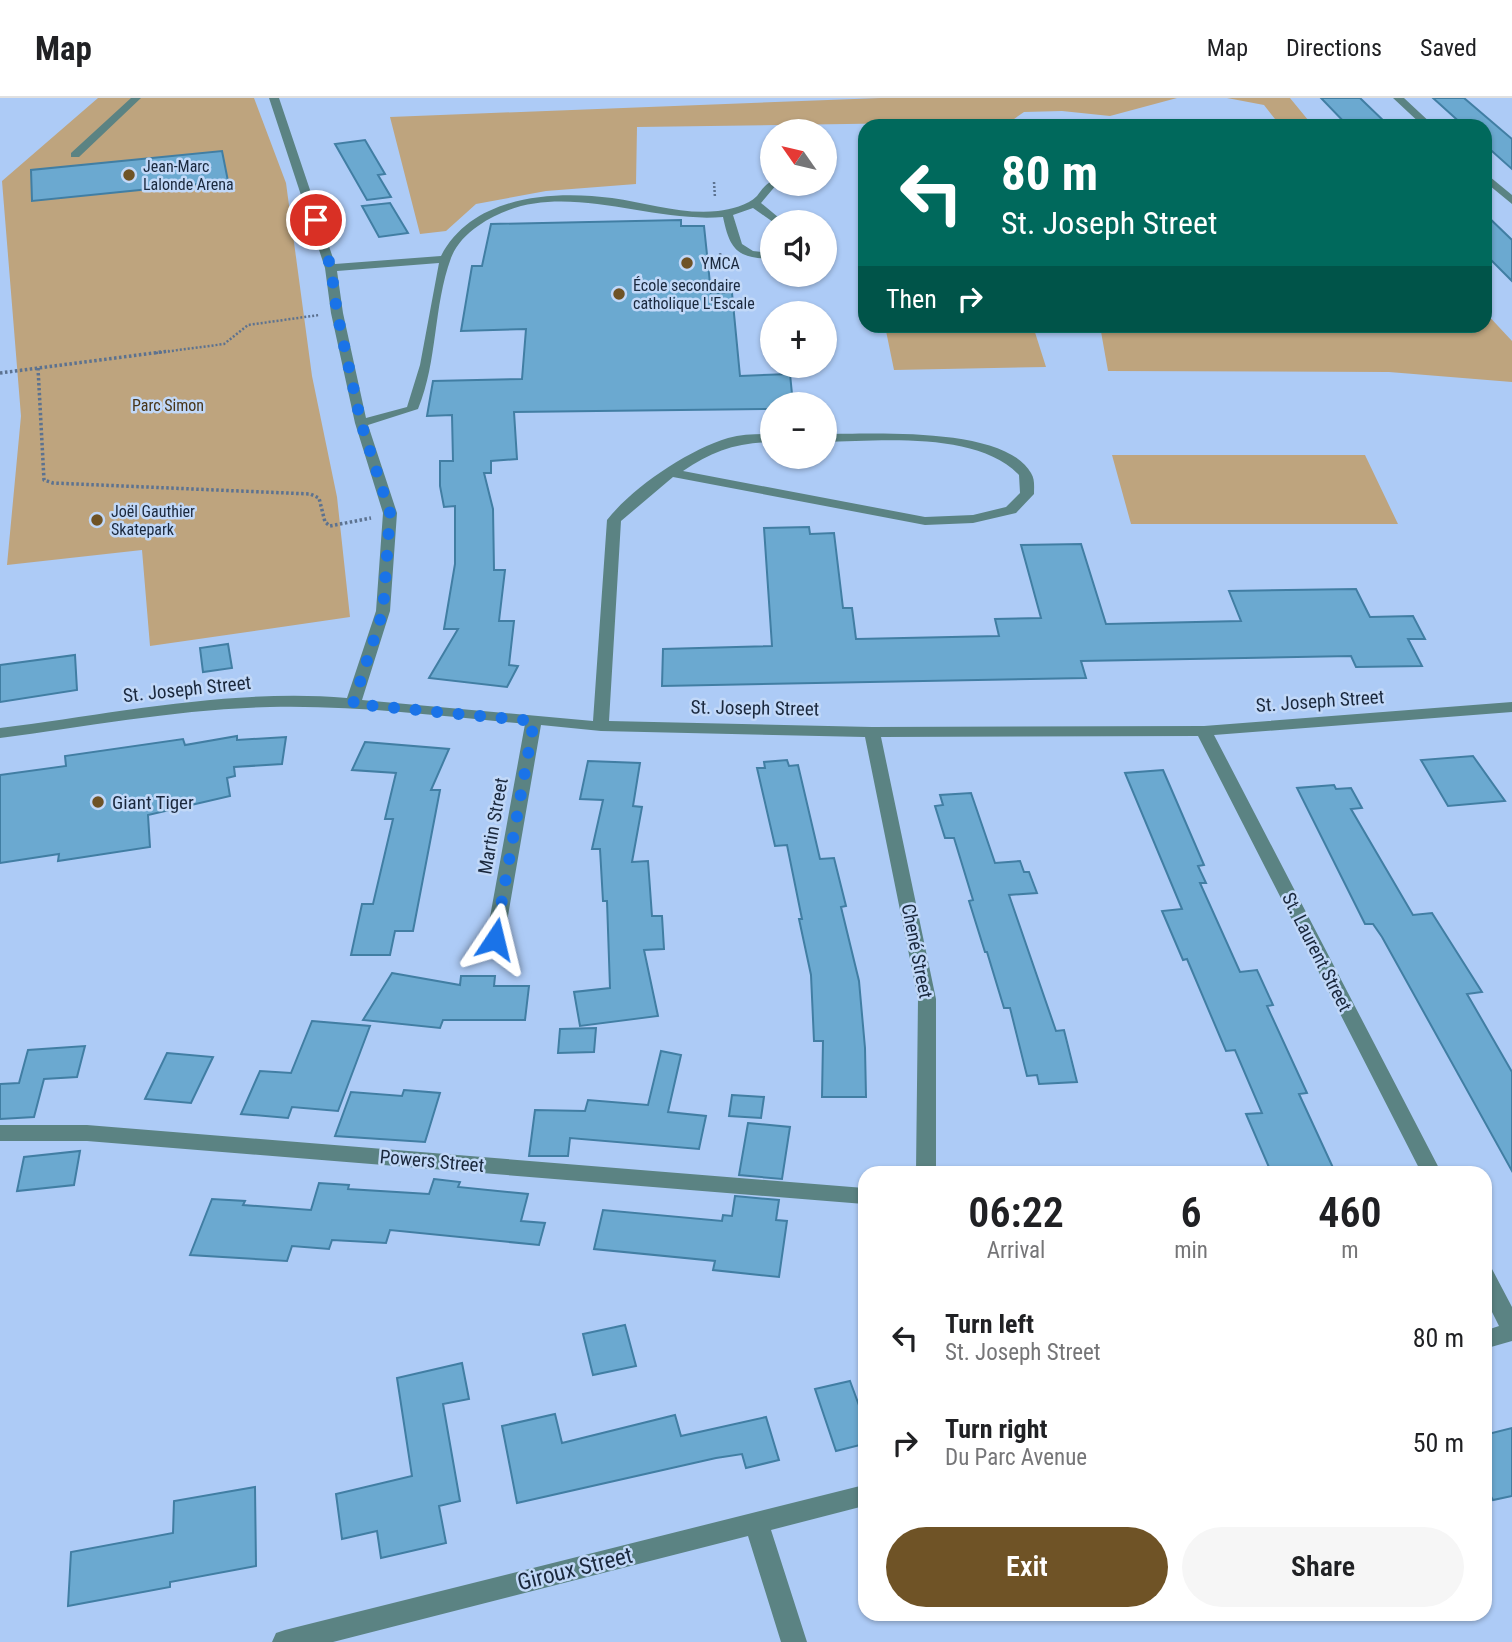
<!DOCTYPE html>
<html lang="en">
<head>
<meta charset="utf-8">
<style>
	body { margin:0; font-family:"Roboto Condensed",sans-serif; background:#f6f6f6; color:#202124; height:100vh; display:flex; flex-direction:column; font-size:26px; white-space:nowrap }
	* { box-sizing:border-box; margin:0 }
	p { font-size:23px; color:#757577 }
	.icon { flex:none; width:38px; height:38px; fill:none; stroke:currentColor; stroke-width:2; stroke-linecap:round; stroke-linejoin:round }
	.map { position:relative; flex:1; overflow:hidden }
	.side { position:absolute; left:858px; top:1068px; width:634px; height:455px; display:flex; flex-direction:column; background:#fff; border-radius:21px; box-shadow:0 2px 5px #0004 }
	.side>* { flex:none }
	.hud { position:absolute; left:858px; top:21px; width:634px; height:214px; border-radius:21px; box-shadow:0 2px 5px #0004; background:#00695c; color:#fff; overflow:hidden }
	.needle { width:46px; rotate:304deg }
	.buttons { position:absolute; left:760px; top:21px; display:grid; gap:14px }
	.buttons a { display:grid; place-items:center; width:77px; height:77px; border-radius:50%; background:#fff; box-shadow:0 2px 5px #0004; font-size:35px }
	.pin { position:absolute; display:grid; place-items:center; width:60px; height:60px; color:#fff; margin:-30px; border:4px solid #fff; border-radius:50%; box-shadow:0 2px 7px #0007 }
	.me { position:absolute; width:77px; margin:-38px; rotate:10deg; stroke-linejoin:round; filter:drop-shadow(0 0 5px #0008) }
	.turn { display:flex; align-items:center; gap:24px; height:147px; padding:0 28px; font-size:32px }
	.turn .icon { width:91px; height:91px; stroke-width:2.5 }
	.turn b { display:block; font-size:49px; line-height:60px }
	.then { display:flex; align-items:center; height:66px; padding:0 28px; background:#0003; gap:14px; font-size:26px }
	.eta { display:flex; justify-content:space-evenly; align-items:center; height:119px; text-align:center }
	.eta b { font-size:42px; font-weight:600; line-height:49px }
	.button { display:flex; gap:14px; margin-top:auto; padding:14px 28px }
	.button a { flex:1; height:80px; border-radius:42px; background:#6f5326; color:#fff; font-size:28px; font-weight:600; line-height:80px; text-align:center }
	.button a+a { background:#f6f6f6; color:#202124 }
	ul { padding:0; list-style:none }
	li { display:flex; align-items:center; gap:21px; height:105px; padding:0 28px }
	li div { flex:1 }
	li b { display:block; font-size:26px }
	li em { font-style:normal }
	header { display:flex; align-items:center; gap:42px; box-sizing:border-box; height:98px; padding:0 35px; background:#fff; border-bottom:2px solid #e0e0e0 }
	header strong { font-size:33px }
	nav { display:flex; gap:38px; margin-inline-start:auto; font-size:24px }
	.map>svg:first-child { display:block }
</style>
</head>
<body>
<header>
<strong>Map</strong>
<nav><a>Map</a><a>Directions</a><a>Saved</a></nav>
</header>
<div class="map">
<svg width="1512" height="1544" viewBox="0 0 1512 1544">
	<rect width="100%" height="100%" fill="#adcbf6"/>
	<path fill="#bea47e" d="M98 0H254L286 85 312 278 337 399 350 519 150 548 142 452 7 467 21 318 2 83Z
		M881 0H1177L1110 18 1062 13 1024 14 1004 28H916L914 25 637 29 636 86 546 93 476 106 446 133 420 136 390 19Z
		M1227 0H1290L1313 28H1270L1275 21 1264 7Z
		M1484 213 1512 243V284L1389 274 1108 273 1100 228H1484Z
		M885 228H1033L1046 269 894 272Z
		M1112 357H1365L1398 426H1131Z"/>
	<path fill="#6ba9d0" stroke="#417ea3" stroke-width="2" d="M1321 0H1360L1389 28H1348Z
		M1433 0H1464L1512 41V71L1484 46V28H1464Z
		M365 42 385 76 378 77 391 99 367 102 335 46Z
		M222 53 228 83 32 103 31 72Z
		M390 105 408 135 379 139 362 108Z
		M1484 115 1512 142V183L1484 155Z
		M681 122V128H704L711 195H732L740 278 790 276 793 306H772V311L514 314 517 361 491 363V375H484L493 411 494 472H505L499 523H514L509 567 518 568 507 589 429 580 458 531H444L455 466V408L444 409 440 388V363H453L452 317 427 318 433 283 522 281 526 231 461 233 472 168H482L491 126Z
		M809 429 810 436 834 435 843 510H852L856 541 999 538 995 521 1041 520 1021 447 1081 446 1106 526 1241 523 1229 493 1356 491 1370 519 1413 518 1425 541H1408L1422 568 1356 569 1351 558 1081 563 1086 580 662 588 663 551 772 548 764 430Z
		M228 546 232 570 203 574 200 550Z
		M75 557 77 592 0 604V567Z
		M237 638V642L286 639 282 666 234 669 235 678 227 680 230 698 148 717 150 749 58 763 59 756 0 765V677L66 668 65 658 183 641 185 647Z
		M365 644 449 651 431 692H440L413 833H395L390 857H351L362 806H373L393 721H385L396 675 352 672Z
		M1473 658 1505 703 1448 708 1421 662Z
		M787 662 789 668 798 667 820 761 834 760 846 808 841 809 859 883 865 950 866 999H822L823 943H814L811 877 799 821H802L787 747 775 748 757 670H765L764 664Z
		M588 663 640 665 633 708 642 709 632 764 648 763 652 818H662L664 851 644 852 658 918 580 928 574 894 610 890 607 803H603L600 751H592L603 702 580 701Z
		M1163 672 1204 767 1198 768 1206 785H1200L1240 874 1257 872 1273 907 1267 908 1307 995 1299 996 1335 1074H1271L1246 1016 1262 1015 1235 952 1226 953 1187 861 1183 862 1162 813 1182 811 1125 675Z
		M1334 687 1336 691 1351 690 1362 710 1351 711 1413 817 1432 815 1482 894 1467 896 1512 974V1073L1382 839 1373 826H1365L1297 690Z
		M971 695 995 765 1020 763 1024 774H1029L1037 795 1009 797 1056 933 1064 932 1077 984 1039 986 1037 977 1027 978 1010 910H1004L987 854H985L969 803 973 802 954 740H945L935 708 943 707 940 697Z
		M392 875 460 887 461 878H495L494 888H529L525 922H443L440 930 363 922Z
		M312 923 370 928 338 1013 292 1009 288 1020 241 1016 260 973 291 975Z
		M596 930 594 954 558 955 560 931Z
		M85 948 77 979 44 981 34 1019 0 1021V986L19 985 28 952Z
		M661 953 681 957 668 1014 706 1018 699 1051 570 1040 568 1058H529L535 1012 585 1013 588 1002 648 1007Z
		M167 955 213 959 191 1005 145 1001Z
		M404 992 440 995 425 1044 335 1038 351 994 402 998Z
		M732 997 764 999 761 1020 729 1018Z
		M748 1025 790 1029 782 1081 739 1077Z
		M80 1053 74 1087 17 1093 24 1059Z
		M434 1081 460 1084 458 1089 528 1096 521 1123 545 1125 539 1147 390 1132 386 1145 332 1142 329 1151 292 1148 287 1163 190 1157 212 1101 245 1103 243 1107 311 1112 319 1085 349 1087 348 1091 429 1096Z
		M735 1098 779 1102 776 1122 787 1123 779 1179 713 1172 715 1163 594 1151 603 1112 722 1123 723 1117 732 1118Z
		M625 1227 636 1268 593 1277 583 1236Z
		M462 1265 469 1301 443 1306 460 1403 439 1408 446 1445 381 1460 377 1433 342 1441 336 1396 412 1378 397 1280Z
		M850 1283 864 1321V1346L836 1353 815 1291Z
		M555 1316 562 1345 675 1317 681 1338 766 1319 779 1362 746 1370 742 1356 716 1360 517 1405 502 1328Z
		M1512 1330V1398L1493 1402 1484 1387V1337Z
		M255 1389 256 1468 170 1484V1489L68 1508 71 1454 173 1435 174 1403Z"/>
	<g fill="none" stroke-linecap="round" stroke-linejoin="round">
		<path stroke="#5c7290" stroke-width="2.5" stroke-dasharray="2 2" stroke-linecap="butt" d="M714 84 715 100
			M708 169 721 168 720 154
			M156 255 224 246 248 227 319 217"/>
		<path stroke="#5c7290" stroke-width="3.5" stroke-dasharray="2.5 2.5" stroke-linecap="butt" d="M38 270 44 382 53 385 310 396 319 400 325 424 330 428 371 420
			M0 275 169 253"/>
		<path fill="#5b8383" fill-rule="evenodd" d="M131 0H141L79 59H71V55Z
			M269 0H279L335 166 441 158C472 98 552 92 612 100 647 105 683 117 718 113 731 111 747 108 757 98 762 92 765 86 772 83V86H777L761 105 784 124H773L753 110 733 117 742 146 753 153 772 155V161C737 160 730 152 723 119 642 126 553 75 478 128 466 136 456 147 451 160 433 209 438 262 418 311L368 327 397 415 390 513 362 602 593 623 607 422C633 389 688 352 728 340 742 336 757 336 772 336V344C737 344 711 354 683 373L925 419 973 417 1006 409 1020 395 1019 377C977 333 881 343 824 344V336C872 336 1005 328 1031 375 1035 381 1034 389 1034 396L1016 415 973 425 925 427 673 379 621 423 609 623 872 629 1204 628 1512 604V614L1214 637 1441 1074H1421L1198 638 881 639 936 901V1074H916L918 901 865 639 601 633 541 627 504 841 501 845H489L486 841 525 626C441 618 355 607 270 609 180 611 89 628 0 640V630C112 616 234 590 347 600L376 513 383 415 355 325 331 215 325 170ZM439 165 420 267 407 309 366 320 343 215 337 173Z
			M1393 0H1404L1434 28H1423Z
			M1484 74 1512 97V106L1484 83Z
			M0 1027H87L864 1090V1106L87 1043H0Z
			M1484 1168 1492 1171 1512 1209V1243L1484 1251V1233L1499 1228 1484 1198Z
			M864 1387V1408L771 1432 807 1544H781L748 1438 333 1544H272L276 1535 285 1532Z"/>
	</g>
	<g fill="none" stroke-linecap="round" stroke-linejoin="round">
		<path stroke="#1a73e8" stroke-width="12" stroke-dasharray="0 21.6" d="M316 122 331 170 337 215 361 325 390 415 383 513 353 606 534 623 495 841"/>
	</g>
	<g fill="#6f5326" stroke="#c1d8f8" stroke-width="2.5">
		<circle cx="129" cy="77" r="7"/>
		<circle cx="687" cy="165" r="7"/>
		<circle cx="619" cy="196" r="7"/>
		<circle cx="97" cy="422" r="7"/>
		<circle cx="98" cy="704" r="7"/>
	</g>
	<g text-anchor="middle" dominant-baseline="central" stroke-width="5" stroke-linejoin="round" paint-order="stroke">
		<g font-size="16" fill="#1a283d" stroke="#c1d8f8" text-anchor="start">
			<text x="143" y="68">Jean-Marc<tspan x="143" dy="18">Lalonde Arena</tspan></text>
			<text x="701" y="165">YMCA</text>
			<text x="633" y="187">École secondaire<tspan x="633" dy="18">catholique L'Escale</tspan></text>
			<text x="111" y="413">Joël Gauthier<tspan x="111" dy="18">Skatepark</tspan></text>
		</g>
		<g font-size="16" fill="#483518" stroke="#c1d8f8">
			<text x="168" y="307">Parc Simon</text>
		</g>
		<g font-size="19" fill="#1a283d" stroke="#c1d8f8">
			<text transform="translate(187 591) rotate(-6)">St. Joseph Street</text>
			<text transform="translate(1320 603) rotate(-4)">St. Joseph Street</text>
			<text transform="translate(755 610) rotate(1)">St. Joseph Street</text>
			<text transform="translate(493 728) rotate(-80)">Martin Street</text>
			<text transform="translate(917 853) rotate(79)">Chené Street</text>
			<text transform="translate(1317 854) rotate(63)">St. Laurent Street</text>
			<text transform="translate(432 1063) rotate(5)">Powers Street</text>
		</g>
		<g font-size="19" fill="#1a283d" stroke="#c1d8f8" text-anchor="start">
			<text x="112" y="704">Giant Tiger</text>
		</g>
		<g font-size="23" fill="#1a283d" stroke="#c1d8f8">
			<text transform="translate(575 1471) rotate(-14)">Giroux Street</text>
		</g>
	</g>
</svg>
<div class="buttons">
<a><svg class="needle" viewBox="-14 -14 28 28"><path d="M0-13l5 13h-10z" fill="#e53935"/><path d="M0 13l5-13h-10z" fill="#757577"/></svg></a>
<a><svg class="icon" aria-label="sound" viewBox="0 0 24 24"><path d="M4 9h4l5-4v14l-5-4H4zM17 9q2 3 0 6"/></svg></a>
<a>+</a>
<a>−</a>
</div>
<div class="pin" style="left:316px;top:122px;background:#d93025"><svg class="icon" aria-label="arrive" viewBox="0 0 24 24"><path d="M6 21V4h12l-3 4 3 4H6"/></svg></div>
<svg class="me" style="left:495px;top:841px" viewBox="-20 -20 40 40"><path d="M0-17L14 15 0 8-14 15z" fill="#1a73e8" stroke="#fff" stroke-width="4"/></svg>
<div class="hud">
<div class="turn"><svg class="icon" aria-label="left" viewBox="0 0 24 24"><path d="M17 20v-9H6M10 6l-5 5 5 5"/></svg><div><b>80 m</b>St. Joseph Street</div></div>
<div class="then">Then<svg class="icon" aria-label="right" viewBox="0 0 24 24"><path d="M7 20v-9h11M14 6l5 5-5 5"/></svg></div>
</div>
<section class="side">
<div class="eta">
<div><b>06:22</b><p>Arrival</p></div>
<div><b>6</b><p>min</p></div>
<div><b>460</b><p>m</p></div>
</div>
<ul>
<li><svg class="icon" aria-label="left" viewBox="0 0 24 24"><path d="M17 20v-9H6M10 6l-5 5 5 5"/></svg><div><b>Turn left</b><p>St. Joseph Street</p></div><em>80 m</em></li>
<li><svg class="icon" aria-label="right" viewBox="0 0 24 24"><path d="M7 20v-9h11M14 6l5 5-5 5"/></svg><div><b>Turn right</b><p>Du Parc Avenue</p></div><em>50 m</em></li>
</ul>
<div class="button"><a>Exit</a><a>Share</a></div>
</section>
</div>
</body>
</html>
